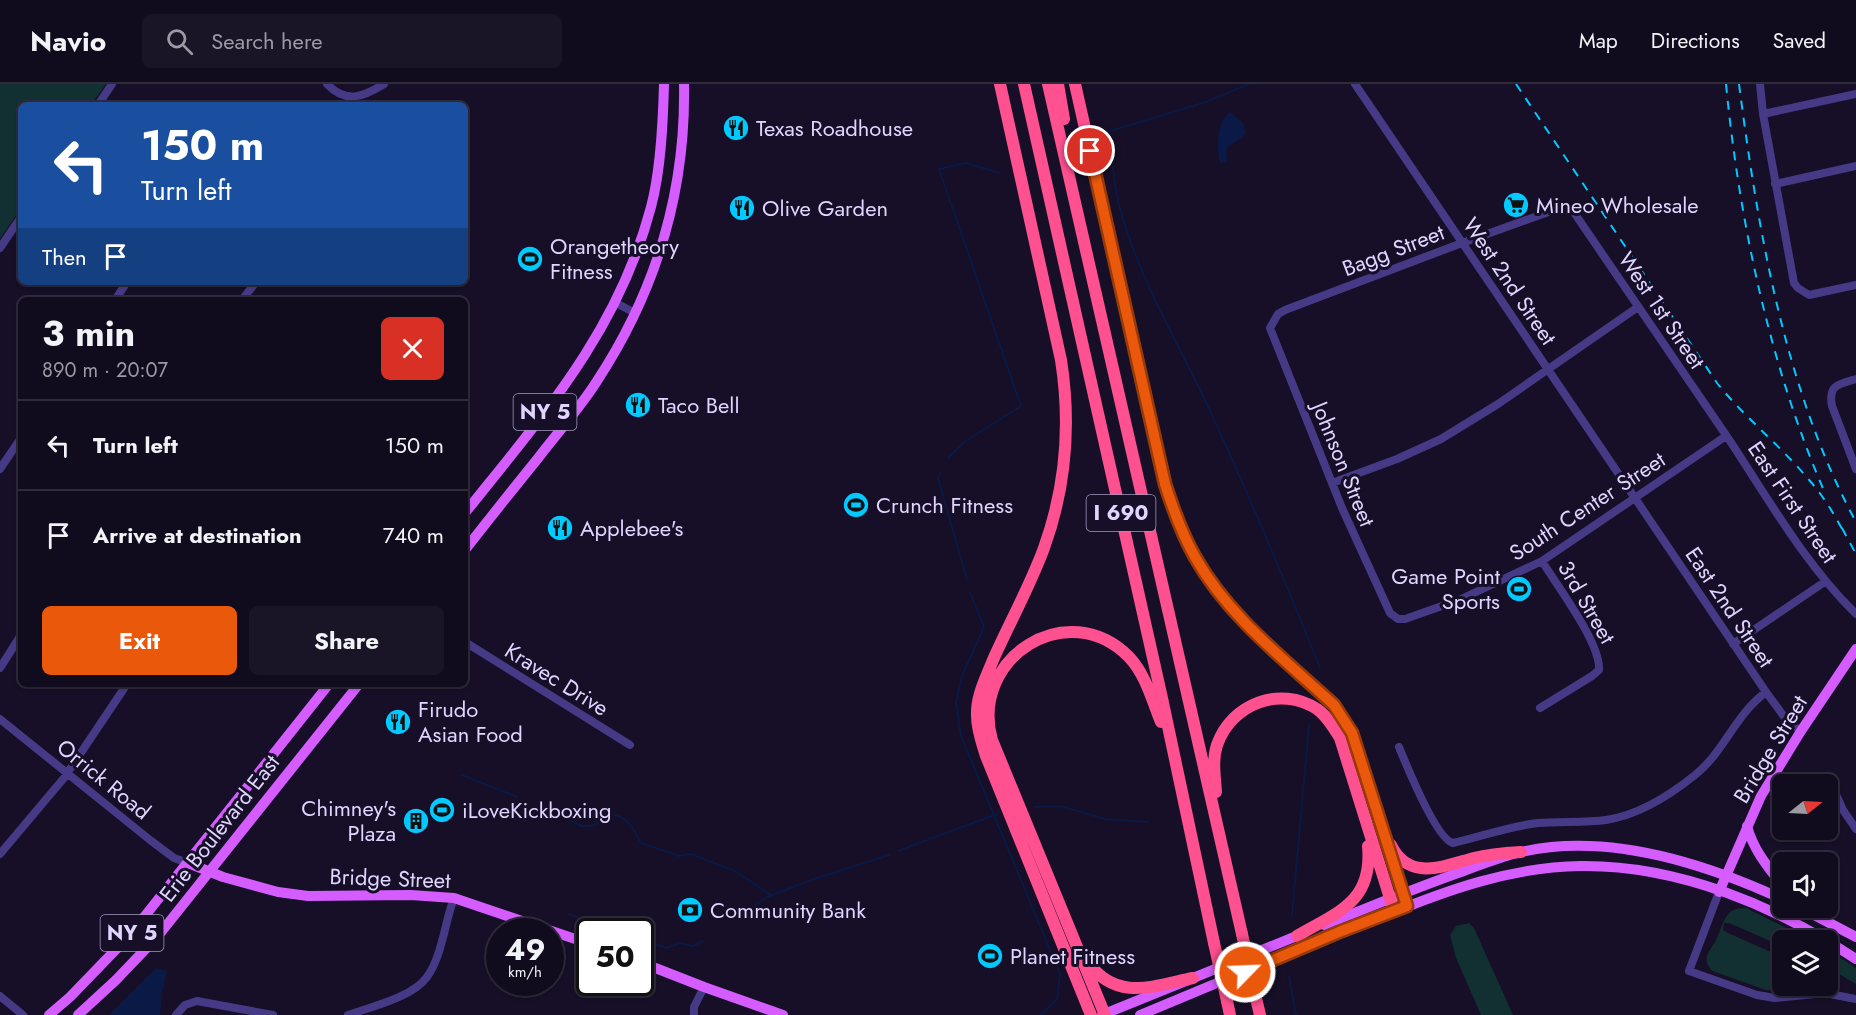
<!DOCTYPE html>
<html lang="en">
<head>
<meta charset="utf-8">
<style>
	body { margin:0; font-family:Jost,sans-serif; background:#191426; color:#f1f3f6; height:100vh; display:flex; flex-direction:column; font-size:22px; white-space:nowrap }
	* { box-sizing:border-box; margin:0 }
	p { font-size:20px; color:#9c9ba4 }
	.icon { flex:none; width:33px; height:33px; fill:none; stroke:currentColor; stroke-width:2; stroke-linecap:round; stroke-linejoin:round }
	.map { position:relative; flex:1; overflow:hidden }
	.panel { position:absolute; left:18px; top:213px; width:450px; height:390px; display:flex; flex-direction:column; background:#100b1d; border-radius:9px; box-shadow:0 2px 4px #0004,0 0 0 2px #302b3b }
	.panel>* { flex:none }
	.guide { position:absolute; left:18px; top:18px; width:450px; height:183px; border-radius:9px; box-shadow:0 2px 4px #0004,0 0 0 2px #302b3b; background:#1a4fa0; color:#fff; overflow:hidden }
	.needle { width:39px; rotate:72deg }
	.fabs { position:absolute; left:1772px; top:690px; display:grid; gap:12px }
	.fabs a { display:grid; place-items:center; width:66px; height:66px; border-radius:9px; background:#100b1d; box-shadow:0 2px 4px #0004,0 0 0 2px #302b3b; font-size:30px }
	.speed { position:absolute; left:486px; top:834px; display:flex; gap:12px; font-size:30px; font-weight:700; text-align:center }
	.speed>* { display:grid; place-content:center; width:78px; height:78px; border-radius:50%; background:#100b1d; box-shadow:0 2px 4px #0004,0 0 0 2px #302b3b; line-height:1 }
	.speed small { font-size:15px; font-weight:400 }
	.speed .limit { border:3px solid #111; border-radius:9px; background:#fff; color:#111 }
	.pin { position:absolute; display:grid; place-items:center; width:51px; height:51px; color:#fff; margin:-26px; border:3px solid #fff; border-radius:50%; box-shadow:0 2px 6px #0007 }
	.me { position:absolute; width:66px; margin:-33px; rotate:66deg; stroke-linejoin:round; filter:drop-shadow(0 0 4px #0008) }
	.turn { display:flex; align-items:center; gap:21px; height:126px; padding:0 24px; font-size:27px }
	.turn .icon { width:78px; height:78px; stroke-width:2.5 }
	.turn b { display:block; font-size:42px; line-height:51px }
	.then { display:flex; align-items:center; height:57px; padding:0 24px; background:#0003; gap:12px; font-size:22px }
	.round { display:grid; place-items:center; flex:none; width:63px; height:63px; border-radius:9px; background:#191426 }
	.head { display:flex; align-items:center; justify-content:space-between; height:102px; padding:0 24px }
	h1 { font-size:36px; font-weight:700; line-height:45px }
	.cta { display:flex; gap:12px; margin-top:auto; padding:12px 24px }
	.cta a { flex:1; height:69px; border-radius:9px; background:#ea580c; color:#fff; font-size:24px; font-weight:700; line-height:69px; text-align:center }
	.cta a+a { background:#191426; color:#f1f3f6 }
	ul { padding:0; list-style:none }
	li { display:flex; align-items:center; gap:18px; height:90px; padding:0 24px; border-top:2px solid #302b3b }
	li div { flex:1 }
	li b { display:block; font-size:22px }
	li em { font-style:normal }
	header { display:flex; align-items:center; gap:36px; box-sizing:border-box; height:84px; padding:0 30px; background:#100b1d; border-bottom:2px solid #302b3b }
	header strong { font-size:28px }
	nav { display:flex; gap:33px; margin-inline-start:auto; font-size:21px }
	.search { width:420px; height:54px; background:#191426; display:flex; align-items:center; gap:15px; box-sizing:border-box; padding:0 21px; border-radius:9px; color:#9c9ba4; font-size:22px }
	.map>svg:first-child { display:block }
</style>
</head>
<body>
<header>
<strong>Navio</strong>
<div class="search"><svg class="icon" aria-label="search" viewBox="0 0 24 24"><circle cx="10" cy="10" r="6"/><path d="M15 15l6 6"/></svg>Search here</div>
<nav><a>Map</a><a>Directions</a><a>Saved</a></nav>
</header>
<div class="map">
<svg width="1856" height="931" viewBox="0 0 1856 931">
	<rect width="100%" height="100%" fill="#160f27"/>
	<path fill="#122f31" d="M0 0H106L91 21H21V124L0 155Z
		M1746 824 1811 856H1782V862L1729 839H1724L1723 846 1728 849 1782 873V902H1827V898L1832 902 1779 907 1766 906 1712 887C1700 873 1711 867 1717 854 1724 838 1725 823 1746 824Z
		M1469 839 1474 844 1513 931H1481L1456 874 1450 851 1456 842Z
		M1827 865 1856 884V900L1827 883Z"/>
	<path fill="#0a1945" d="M1230 28 1244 40 1246 50 1228 63 1226 66 1227 76 1223 79H1220C1216 64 1217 37 1230 28Z
		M156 884 167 887 162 909 160 931H109Z"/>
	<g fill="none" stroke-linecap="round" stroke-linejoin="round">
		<path stroke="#0a1945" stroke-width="2" d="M1107 48C1113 73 1113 100 1120 124 1138 192 1175 253 1205 316 1246 404 1284 494 1320 584
			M1100 50 1206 18 1249 0
			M948 374 964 358 1021 322 939 85 966 79 1000 89
			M940 389 938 394 967 496
			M970 508 984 543 962 592 956 618 961 652 1060 890 1057 915 1041 931
			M462 691 517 713
			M537 722 582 742H591L615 731C630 735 634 747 641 759L679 772 691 770 735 787 771 811
			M1034 723 1061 722 1105 735 1148 738
			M898 767 997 730
			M568 830 619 848
			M1292 831 1309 641
			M739 832 767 813 814 795 889 771
			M640 855 667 864 680 859 693 862 703 857
			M1289 893 1296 931"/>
		<path stroke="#463a86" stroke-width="8" d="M327 0C346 20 363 13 384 0
			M1355 0 1766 608 1788 638 1801 647
			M1760 0 1763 30 1794 199 1798 204 1809 211 1856 201
			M98 21 112 0
			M1763 30 1856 10
			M1775 100 1856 82
			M0 164 21 133
			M115 216 127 198
			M242 216 256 198
			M616 219 635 229
			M1856 295C1838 300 1828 301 1832 322L1856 385
			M1726 352 1542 477 1459 516 1405 535H1398L1390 529 1342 424 1270 244 1278 230 1285 226 1462 159 1557 125 1566 124 1573 127C1625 204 1678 280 1730 357 1769 416 1805 480 1856 530
			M0 385 21 354
			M1332 399 1397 375 1441 355 1498 320 1638 223
			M465 558 630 661
			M1733 560 1826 497
			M0 584 21 551
			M1540 624 1592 592 1599 586C1601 559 1557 502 1542 477
			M0 635 150 756 174 774 188 779
			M1399 663C1406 680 1436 755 1453 759 1480 753 1510 742 1538 739 1560 737 1584 739 1606 736 1639 731 1669 712 1695 691 1725 667 1734 632 1766 608
			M1828 692 1843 726 1856 745
			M0 770 64 694 127 600
			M1719 808 1689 887 1757 911 1775 914 1825 909 1856 915
			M0 912 23 931
			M176 931 185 921 197 917 273 931
			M348 931C371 923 413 913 427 893 442 873 445 837 454 814
			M694 931V923L704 903"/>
		<path stroke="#d55cff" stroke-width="10" d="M465 429C543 331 618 248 651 123 661 86 663 38 664 0
			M465 466C489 435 514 404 539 373 558 348 580 324 597 297 656 207 686 107 684 0
			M1747 742C1753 765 1767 782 1782 801
			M188 779 223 793 278 808 308 812 411 811 454 814 590 860
			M1719 808 1761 712 1801 647 1856 565
			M1801 824 1856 853
			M1324 841C1370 823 1415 804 1461 788 1480 781 1501 773 1521 768 1608 748 1704 779 1782 815
			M640 878 704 903 783 931
			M49 931 70 913 129 852 329 600
			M78 931 116 896 158 852 359 600
			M1102 931 1304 849
			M1140 931C1206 904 1271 876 1337 849 1352 843 1368 838 1384 832 1447 806 1511 783 1581 782 1679 781 1776 822 1856 875"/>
		<path stroke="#ff5090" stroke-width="12" d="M1000 0 1061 276C1071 340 1066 403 1044 464 1030 502 1010 538 993 576 986 594 976 612 977 632 977 646 982 659 986 672L1091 931
			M1024 0 1162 614 1214 859
			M1048 0 1242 850
			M1058 0 1064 35
			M1075 0 1165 400C1173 425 1182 450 1195 473 1228 532 1285 576 1333 621L1352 649 1407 822
			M1216 708C1215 692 1212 676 1217 661 1231 620 1280 601 1317 625 1327 632 1334 644 1340 654L1394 827
			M1391 761C1409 798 1444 782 1474 774 1490 770 1505 769 1521 768
			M1297 852C1338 828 1373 818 1368 762
			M1088 878C1116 918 1154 902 1193 894
			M1254 906 1260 931
			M1227 917 1230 931
			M1105 931 992 656C969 574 1068 511 1129 573 1146 591 1152 616 1161 638"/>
		<path stroke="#02c9ff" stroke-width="2" stroke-dasharray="9 8" stroke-linecap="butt" d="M1516 0 1717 299C1745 334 1781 362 1810 397 1825 414 1835 432 1846 452
			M1726 0C1739 136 1770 283 1825 409
			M1739 0C1758 147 1785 307 1856 438
			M1842 444 1856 470"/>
		<path stroke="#ff5090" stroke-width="12" d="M1242 850 1254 906
			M1214 859 1227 917"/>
	</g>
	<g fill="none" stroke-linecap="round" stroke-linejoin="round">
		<g stroke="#983908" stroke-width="15">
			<path id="route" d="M1090 67 1165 400C1173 425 1182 450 1195 473 1228 532 1285 576 1334 621L1352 649 1407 822 1339 848 1245 888"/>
		</g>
		<use href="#route" stroke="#ea580c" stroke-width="10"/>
	</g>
	<defs>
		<g id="restaurant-disc" transform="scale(1.35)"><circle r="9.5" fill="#02c9ff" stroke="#160f27"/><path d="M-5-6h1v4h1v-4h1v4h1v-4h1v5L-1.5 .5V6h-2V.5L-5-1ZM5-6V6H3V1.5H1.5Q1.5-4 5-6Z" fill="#111"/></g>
		<g id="supermarket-disc" transform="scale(1.35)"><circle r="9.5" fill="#02c9ff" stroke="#160f27"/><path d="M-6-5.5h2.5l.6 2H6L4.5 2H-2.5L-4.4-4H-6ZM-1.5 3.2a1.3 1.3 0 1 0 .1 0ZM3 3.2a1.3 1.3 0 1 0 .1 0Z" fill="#111"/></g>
		<g id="stadium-disc" transform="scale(1.35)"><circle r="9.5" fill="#02c9ff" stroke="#160f27"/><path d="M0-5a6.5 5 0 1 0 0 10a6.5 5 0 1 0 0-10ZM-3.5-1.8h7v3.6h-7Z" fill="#111"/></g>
		<g id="building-disc" transform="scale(1.35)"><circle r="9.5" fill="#02c9ff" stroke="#160f27"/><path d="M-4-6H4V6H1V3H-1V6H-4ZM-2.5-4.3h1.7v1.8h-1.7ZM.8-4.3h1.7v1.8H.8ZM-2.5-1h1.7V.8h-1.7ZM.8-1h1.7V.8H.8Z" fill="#111"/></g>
		<g id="bank-disc" transform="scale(1.35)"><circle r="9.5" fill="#02c9ff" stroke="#160f27"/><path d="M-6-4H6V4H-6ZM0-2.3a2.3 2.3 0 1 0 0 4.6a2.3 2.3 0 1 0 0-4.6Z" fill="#111"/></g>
	</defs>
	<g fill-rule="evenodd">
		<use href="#restaurant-disc" x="736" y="44"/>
		<use href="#supermarket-disc" x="1516" y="121"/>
		<use href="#restaurant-disc" x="742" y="124"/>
		<use href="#stadium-disc" x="530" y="175"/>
		<use href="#restaurant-disc" x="638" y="321"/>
		<use href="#stadium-disc" x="856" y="421"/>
		<use href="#restaurant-disc" x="560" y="444"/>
		<use href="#stadium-disc" x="1519" y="505"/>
		<use href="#restaurant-disc" x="398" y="638"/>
		<use href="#stadium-disc" x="442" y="726"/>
		<use href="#building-disc" x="416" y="737"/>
		<use href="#bank-disc" x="690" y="826"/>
		<use href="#stadium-disc" x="990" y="872"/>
	</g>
	<g text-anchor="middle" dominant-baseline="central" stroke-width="6" stroke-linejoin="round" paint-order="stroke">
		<g fill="#160f27" stroke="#a39abe" stroke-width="1.5">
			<rect x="513.5" y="310" width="63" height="36" rx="4.5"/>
			<rect x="1086.5" y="411" width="69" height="36" rx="4.5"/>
			<rect x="100.5" y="831" width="63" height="36" rx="4.5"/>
		</g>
		<g font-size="21" font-weight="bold" fill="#dfd5ff">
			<text x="545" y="328">NY 5</text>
			<text x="1121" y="429">I 690</text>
			<text x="132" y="849">NY 5</text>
		</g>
		<g font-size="22" fill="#dfd5ff" stroke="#160f27" text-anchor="start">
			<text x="756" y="44">Texas Roadhouse</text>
			<text x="1536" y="121">Mineo Wholesale</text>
			<text x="762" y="124">Olive Garden</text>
			<text x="550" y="162">Orangetheory<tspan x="550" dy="25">Fitness</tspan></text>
			<text x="658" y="321">Taco Bell</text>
			<text x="876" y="421">Crunch Fitness</text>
			<text x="580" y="444">Applebee's</text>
			<text x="1500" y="492" text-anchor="end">Game Point<tspan x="1500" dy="25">Sports</tspan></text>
			<text x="418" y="625">Firudo<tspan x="418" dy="25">Asian Food</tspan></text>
			<text x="396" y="724" text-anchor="end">Chimney's<tspan x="396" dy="25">Plaza</tspan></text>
			<text x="462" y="726">iLoveKickboxing</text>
			<text x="710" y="826">Community Bank</text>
			<text x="1010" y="872">Planet Fitness</text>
		</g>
		<g font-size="22" fill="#dfd5ff" stroke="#160f27">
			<text transform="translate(1393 166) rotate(-21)">Bagg Street</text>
			<text transform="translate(1510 197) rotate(56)">West 2nd Street</text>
			<text transform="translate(1662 226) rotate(56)">West 1st Street</text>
			<text transform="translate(1344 380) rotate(68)">Johnson Street</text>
			<text transform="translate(1793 418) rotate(56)">East First Street</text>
			<text transform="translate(1587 422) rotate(-33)">South Center Street</text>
			<text transform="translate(1587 518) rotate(60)">3rd Street</text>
			<text transform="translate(1730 523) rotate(56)">East 2nd Street</text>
			<text transform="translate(557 595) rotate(32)">Kravec Drive</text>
			<text transform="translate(1770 665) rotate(-59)">Bridge Street</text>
			<text transform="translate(104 695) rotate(39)">Orrick Road</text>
			<text transform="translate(219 744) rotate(-52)">Erie Boulevard East</text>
			<text transform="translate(390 794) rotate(2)">Bridge Street</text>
		</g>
	</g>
</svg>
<div class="fabs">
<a><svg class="needle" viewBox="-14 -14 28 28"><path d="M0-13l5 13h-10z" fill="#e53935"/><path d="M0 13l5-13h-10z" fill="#9c9ba4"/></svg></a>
<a><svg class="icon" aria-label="sound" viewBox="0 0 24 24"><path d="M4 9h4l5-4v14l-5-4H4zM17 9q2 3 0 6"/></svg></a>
<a><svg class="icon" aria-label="layers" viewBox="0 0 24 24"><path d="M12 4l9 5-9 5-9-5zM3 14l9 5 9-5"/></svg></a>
</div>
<div class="speed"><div>49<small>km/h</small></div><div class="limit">50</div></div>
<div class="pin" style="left:1090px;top:67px;background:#d93025"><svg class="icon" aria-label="arrive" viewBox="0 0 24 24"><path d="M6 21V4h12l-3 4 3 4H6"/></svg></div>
<svg class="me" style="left:1245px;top:888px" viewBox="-20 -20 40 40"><circle r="17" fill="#ea580c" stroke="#fff" stroke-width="3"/><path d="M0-11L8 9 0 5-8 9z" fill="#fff"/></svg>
<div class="guide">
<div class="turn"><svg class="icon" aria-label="left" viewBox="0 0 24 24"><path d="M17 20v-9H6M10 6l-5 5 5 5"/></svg><div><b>150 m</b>Turn left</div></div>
<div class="then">Then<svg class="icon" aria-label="arrive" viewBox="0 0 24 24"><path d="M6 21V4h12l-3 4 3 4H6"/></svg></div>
</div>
<section class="panel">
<div class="head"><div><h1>3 min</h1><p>890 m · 20:07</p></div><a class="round" style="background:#d93025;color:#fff"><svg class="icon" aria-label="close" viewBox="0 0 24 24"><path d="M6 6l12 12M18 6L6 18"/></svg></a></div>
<ul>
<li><svg class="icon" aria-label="left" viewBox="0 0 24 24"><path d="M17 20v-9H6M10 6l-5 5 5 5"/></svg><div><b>Turn left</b></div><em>150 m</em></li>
<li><svg class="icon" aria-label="arrive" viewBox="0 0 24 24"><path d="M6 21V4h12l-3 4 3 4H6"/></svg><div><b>Arrive at destination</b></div><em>740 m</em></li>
</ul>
<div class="cta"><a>Exit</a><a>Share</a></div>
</section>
</div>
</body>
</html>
